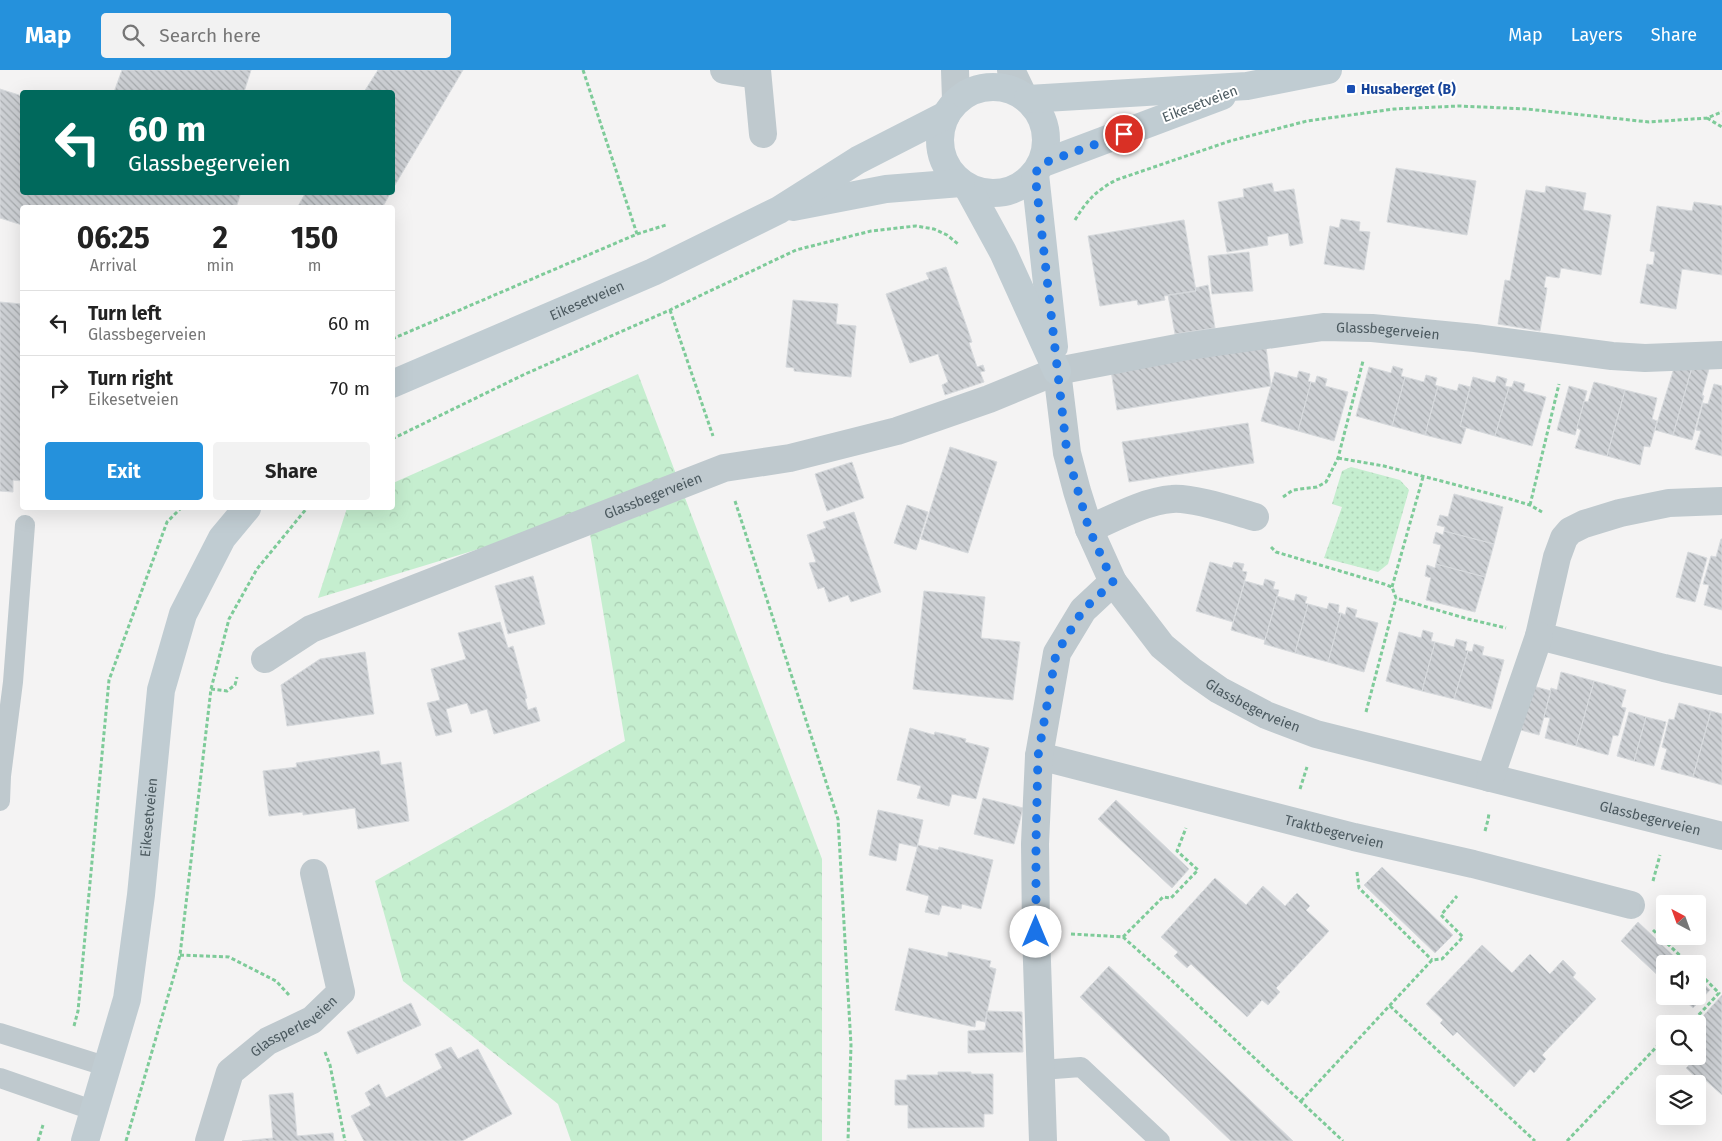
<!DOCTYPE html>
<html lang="en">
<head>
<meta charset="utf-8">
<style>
	body { margin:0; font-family:"Fira Sans",sans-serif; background:#f2f2f2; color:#222; height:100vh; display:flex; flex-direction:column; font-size:19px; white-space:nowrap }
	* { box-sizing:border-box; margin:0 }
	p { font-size:16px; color:#767676 }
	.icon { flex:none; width:28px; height:28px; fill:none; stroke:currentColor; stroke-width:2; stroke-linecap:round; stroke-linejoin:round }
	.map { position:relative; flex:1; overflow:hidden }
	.panel { position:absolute; left:20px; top:135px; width:375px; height:305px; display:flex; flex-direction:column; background:#fff; border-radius:5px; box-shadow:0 5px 20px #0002 }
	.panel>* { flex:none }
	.banner { position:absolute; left:20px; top:20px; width:375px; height:105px; border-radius:5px; box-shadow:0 5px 20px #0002; background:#00695c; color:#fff; overflow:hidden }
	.needle { width:32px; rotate:319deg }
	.controls { position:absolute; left:1656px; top:825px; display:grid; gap:10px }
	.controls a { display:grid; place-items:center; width:50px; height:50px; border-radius:5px; background:#fff; box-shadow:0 5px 20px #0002; font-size:25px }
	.pin { position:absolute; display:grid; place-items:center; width:42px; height:42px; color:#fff; margin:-21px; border:2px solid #fff; border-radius:50%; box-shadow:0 1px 5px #0007 }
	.me { position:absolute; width:55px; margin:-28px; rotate:0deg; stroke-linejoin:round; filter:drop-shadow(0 0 4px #0008) }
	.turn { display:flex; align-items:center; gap:18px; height:105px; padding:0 25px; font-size:22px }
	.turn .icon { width:65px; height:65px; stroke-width:2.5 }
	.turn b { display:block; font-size:35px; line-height:42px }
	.eta { display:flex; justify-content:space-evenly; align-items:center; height:85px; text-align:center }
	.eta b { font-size:30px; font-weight:700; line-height:35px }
	.cta { display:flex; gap:10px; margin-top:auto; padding:10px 25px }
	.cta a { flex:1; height:58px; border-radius:5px; background:#2591dc; color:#fff; font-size:20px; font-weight:700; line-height:58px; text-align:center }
	.cta a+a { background:#f2f2f2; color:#222 }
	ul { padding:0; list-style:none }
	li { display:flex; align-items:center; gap:15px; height:65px; padding:0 25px; border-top:1px solid #e0e0e0 }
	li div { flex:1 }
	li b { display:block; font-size:19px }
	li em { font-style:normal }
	header { display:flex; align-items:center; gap:30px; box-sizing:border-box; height:70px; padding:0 25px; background:#2591dc; color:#fff }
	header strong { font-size:24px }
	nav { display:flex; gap:28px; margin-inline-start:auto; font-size:18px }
	.search { width:350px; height:45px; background:#f2f2f2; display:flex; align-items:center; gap:12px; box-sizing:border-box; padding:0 18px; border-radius:5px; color:#767676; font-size:19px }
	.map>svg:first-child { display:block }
</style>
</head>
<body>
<header>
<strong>Map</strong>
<div class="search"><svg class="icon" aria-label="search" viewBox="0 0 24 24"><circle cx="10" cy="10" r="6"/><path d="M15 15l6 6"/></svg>Search here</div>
<nav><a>Map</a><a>Layers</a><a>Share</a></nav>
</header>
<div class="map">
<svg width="1722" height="1071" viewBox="0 0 1722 1071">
	<defs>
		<pattern id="forest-crowns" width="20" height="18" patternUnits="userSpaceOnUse" patternTransform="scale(1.25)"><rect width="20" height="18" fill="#c5eecf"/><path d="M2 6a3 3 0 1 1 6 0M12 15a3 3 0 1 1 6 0" fill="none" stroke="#abceb4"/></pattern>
		<pattern id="park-dots" width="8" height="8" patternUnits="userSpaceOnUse" patternTransform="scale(1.25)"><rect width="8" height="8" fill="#c5eecf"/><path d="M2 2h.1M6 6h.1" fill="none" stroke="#abceb4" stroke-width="1.8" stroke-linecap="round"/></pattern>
		<pattern id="building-back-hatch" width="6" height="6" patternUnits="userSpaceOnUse" patternTransform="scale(1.25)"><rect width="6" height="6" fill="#cdd0d4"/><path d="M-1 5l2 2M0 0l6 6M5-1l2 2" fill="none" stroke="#a8acaf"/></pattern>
	</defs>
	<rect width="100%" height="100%" fill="#f4f3f3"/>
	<path fill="url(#forest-crowns)" d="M638 304 822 789V1071H571L558 1034 403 911 375 811 625 671 587 446 318 528 347 438H392L393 413Z"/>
	<path fill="url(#park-dots)" d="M1351 397 1400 410 1409 420 1388 494 1378 502 1324 488 1342 437 1332 434 1342 401Z"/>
	<path fill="url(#building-back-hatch)" stroke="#d7dadd" d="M122 0H251L244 22H114Z
		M378 0H463L392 120V22H364Z
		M0 19 22 26V122H241L236 138H22V155L0 148Z
		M1396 98 1476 111 1467 165 1387 152Z
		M1272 113 1274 122 1294 119 1303 173 1290 176 1288 163 1267 167 1268 175 1227 182 1218 132 1244 127 1243 119Z
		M1546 116 1586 123 1583 140 1611 145 1601 205 1561 198 1559 208 1546 206 1544 217 1547 218 1540 261 1498 254 1505 210 1510 211 1526 120 1545 123Z
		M306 122H391L382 138H297Z
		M1694 132 1722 136V205L1682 199 1676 239 1640 233 1647 194 1653 195 1655 182 1650 181 1657 136 1692 141Z
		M1341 149 1360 152 1359 161 1370 162 1364 200 1324 194 1330 156 1339 158Z
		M1184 150 1196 221 1164 226 1165 230 1138 235 1137 230 1100 236 1088 166Z
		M1249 182 1253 221 1212 224 1208 186Z
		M946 197 972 272 969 273 977 297 983 295 985 301 980 302 984 312 945 325 942 315 948 312 938 284 910 293 886 224 929 209 926 203Z
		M1208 215 1215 258 1175 264 1168 225 1196 221 1195 218Z
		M793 230 838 234 836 254 856 256 851 307 794 301V298L786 297Z
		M0 232 22 234V411L13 410V422L0 421Z
		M1266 277 1271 316 1117 340 1111 300Z
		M1710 295 1702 325 1704 326 1692 370 1673 365 1692 297Z
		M1393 296 1403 299 1401 306 1405 307 1392 356 1356 346 1369 297 1391 303Z
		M1692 297 1673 365 1655 360 1674 298Z
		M1299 301 1310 304 1308 311 1311 312 1298 361 1261 351 1275 302 1297 308Z
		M1426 305 1437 308 1435 315 1438 316 1425 365 1392 356 1405 307 1424 312Z
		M1317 306 1327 309 1325 316 1348 322 1334 371 1298 361 1311 312 1315 313Z
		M1497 306 1507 309 1505 316 1509 317 1495 366 1460 356 1473 307 1495 313Z
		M1514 311 1525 314 1523 321 1546 327 1532 376 1495 366 1509 317H1512Z
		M1594 312 1625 320 1607 386 1575 378 1581 360 1577 358 1584 331 1588 332Z
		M1459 314 1470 317 1460 356 1466 358 1461 374 1425 365 1438 316 1457 321Z
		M1714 314 1722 316V386L1695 379 1701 361 1696 360 1703 333 1708 334Z
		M1569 316 1587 321 1575 365 1557 360Z
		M1625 320 1657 328 1652 349 1657 351 1650 377 1644 376 1640 395 1607 386Z
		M1248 353 1254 393 1129 412 1122 372Z
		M950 377 997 392 968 483 921 469Z
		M852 392 864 428 827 441 815 404Z
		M1454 424 1503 437 1494 474 1444 461 1445 457 1437 455 1440 445 1448 447Z
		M907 435 928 442 916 480 894 473Z
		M854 442 881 522 851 532 848 525 829 532 824 517 818 519 809 493 816 492 807 465 826 458 823 452Z
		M1444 461 1494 474 1485 507 1436 494 1441 475 1433 473 1436 462 1443 465Z
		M1721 469H1722V540L1704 535 1709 515 1703 514 1711 486 1716 487Z
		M1688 482 1707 488 1695 532 1676 527Z
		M1210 492 1232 498 1234 492 1244 494 1242 501 1247 502 1233 552 1196 541Z
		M1436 494 1485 507 1475 542 1426 530 1431 508 1425 506 1427 495 1435 498Z
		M533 506 545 554 508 564 495 516Z
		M1265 509 1275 512 1273 519 1279 520 1265 570 1231 560 1245 511 1263 516Z
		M924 521 985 527 981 568 1020 572 1013 630 913 619Z
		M1296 524 1307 527 1305 533 1308 534 1295 583 1264 574 1277 526 1294 531Z
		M1329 533 1339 535 1338 543H1341L1328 592 1295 583 1308 534 1327 539Z
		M1347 537 1357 540 1355 547 1378 553 1364 602 1328 592 1341 543 1345 545Z
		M500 552 508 578 513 576 527 628 525 629 528 640 536 637 540 651 494 664 487 639 471 644 467 633 446 639 452 662 436 666 427 633 440 630 431 599 466 589 458 563Z
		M1423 560 1433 563 1431 571 1435 572 1422 621 1386 611 1399 562 1421 568Z
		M1456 569 1467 572 1465 580 1468 581 1454 629 1422 621 1435 572 1454 577Z
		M1474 574 1484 577 1482 585 1504 590 1491 639 1454 629 1468 581 1472 582Z
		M365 582 374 644 287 656 281 615 320 589Z
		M1561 602 1594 611 1576 676 1545 668 1550 648 1544 647 1551 618 1557 620Z
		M1594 611 1626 620 1621 637 1626 638 1618 666 1613 665 1608 685 1576 676Z
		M1533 616 1551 621 1539 665 1521 660Z
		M1679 633 1711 641 1693 707 1661 699 1667 679 1662 677 1669 649 1674 650Z
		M1711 641 1722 644V715L1693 707Z
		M1629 642 1646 647 1634 691 1617 686Z
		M1646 647 1666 652 1654 696 1634 691Z
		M910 658 934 665 935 662 966 669 965 672 989 678 976 729 952 724 949 736 917 728 921 716 897 710Z
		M379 681 381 695 401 692 409 751 358 759 355 738 303 745V742L269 746 263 701 297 697 296 693Z
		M983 728 1023 738 1014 774 974 764Z
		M1116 730 1189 799 1172 818 1098 749Z
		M878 740 923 750 917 777 899 773 896 791 869 785Z
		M918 775 938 780 939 777 993 790 981 839 962 834 961 839 942 835 939 845 925 842 929 826 906 820Z
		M1382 797 1453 865 1435 883 1364 815Z
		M1215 808 1246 835 1263 816 1285 836 1297 823 1310 836 1306 840 1329 861 1276 918 1280 922 1268 935 1262 930 1247 947 1191 894 1187 898 1174 886 1178 882 1161 867Z
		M1638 852 1682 894H1665V912L1621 871Z
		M1482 875 1512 903 1530 884 1550 904 1563 890 1576 903 1573 907 1596 929 1542 985 1546 989 1534 1003 1530 999 1514 1017 1457 962 1453 966 1440 953 1443 950 1426 934Z
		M909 878 948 887V882L991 891 989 897 996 899 985 952 976 950 975 957 895 940Z
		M1109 896 1293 1071H1231L1080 927Z
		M1698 908 1710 920 1693 938 1680 926H1698Z
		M1722 925V1025L1702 1007 1699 1010 1686 998 1690 994 1681 986H1698V954H1696Z
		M411 933 421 955 357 984 347 962Z
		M987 941 1022 942 1023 982 968 983V961L985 960Z
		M451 977 458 989 478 979 512 1044 462 1071H364L351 1046 371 1035 365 1023 379 1014 386 1028 442 998 435 984Z
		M938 1002H971V1004H993V1044H984V1057L908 1058V1035H895V1010H907V1005H938Z
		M293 1023 297 1066 333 1063 334 1071H242L273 1068 269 1025Z"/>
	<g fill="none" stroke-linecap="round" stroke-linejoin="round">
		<path stroke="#7ecb99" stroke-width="3" stroke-dasharray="4 2.5" stroke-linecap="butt" d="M583 0 637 164
			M1707 48 1722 57
			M1075 150C1087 130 1096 121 1116 110L1230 71 1307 51 1394 39 1459 36 1527 39 1649 52 1707 48 1722 42
			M670 240 713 366
			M392 269 637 164 666 155
			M392 369 523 305 670 240 796 180 871 161 916 156 934 159 947 165 958 174
			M1338 388 1384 396 1510 429 1530 435 1542 442
			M1283 427 1293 420 1317 417 1326 412 1338 388 1363 291
			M735 431 838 749 851 975 848 1071
			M1530 435 1559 314
			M1271 477 1276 482 1384 514 1392 517 1396 528 1468 549 1506 558
			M1392 517 1423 407
			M211 619 227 621 235 615 237 607
			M1366 642 1396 528
			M1300 719 1307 697
			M1485 761 1488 750 1489 743
			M1357 802 1359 818 1432 890
			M1653 811 1660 785
			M1653 860 1689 894
			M1071 864 1123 867 1167 906 1343 1071
			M1123 867 1163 827 1171 828 1198 800 1177 781 1186 758
			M180 885 229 887 276 911 289 925
			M1390 936 1535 1071
			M1678 954 1683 948 1694 950 1719 923 1698 902
			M74 956 78 941 109 610 167 452 181 438
			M325 982 330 995 345 1071
			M1301 1031 1432 890 1442 889 1463 867 1441 845 1457 826
			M38 1071 43 1055
			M126 1071 180 885 211 619 229 549 257 499 307 438
			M1567 1071 1665 968"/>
		<path stroke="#bfc9ce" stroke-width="20" d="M0 731 1 706 13 612 25 455
			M0 963 108 997
			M1041 1000 1081 997 1160 1071
			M0 1008 95 1041"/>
		<g stroke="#bfc9ce" stroke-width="28">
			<path d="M724 0 757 5"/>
			<path d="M757 0 763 64"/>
			<path d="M955 0 956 30"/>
			<path d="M1011 0 1023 25"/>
			<path id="s1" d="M1057 301 1067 383 1077 421 1089 459 1113 512 1162 576 1192 601 1219 620 1266 645 1316 664 1722 766"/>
			<path d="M1722 431 1669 433 1620 443 1584 454 1570 461 1564 468 1557 487 1539 566 1664 598 1722 611"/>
			<path d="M1089 459C1114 448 1145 431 1172 429 1192 427 1234 441 1255 447"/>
			<path id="s2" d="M265 589 311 559 724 398 790 388 897 361 989 329 1057 301 1182 277 1323 257 1372 258 1475 268 1612 286 1645 288 1722 285"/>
			<path id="s3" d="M1039 686 1354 767 1473 794 1631 835"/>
			<path d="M1490 708 1539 566"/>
			<path id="s4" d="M209 1071 230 1002 268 971 312 950 341 922 314 803"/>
			<path d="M1043 1071 1036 862 1035 774 1039 686 1057 583 1083 540 1113 512"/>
		</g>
		<g stroke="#c0ccd2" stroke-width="28">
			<circle cx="993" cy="70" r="53"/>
			<path d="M1028 29 1247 16 1328 0"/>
			<path d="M1041 94 1222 26"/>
			<path d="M1035 104 1054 277"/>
			<path d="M968 118 1003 182 1057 301"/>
			<path d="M793 137 886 119 961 113"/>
			<path id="s5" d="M392 314 653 202 779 140 858 90 946 45"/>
			<path id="s6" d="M85 1071 127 929 141 825 161 620 183 544 222 468 247 438"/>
		</g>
	</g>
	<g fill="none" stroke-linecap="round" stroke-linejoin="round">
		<path stroke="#1a73e8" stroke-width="9" stroke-dasharray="0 16.2" d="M1036 862V774L1038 686 1056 584 1083 540 1113 512 1089 459 1067 383 1035 104 1041 94 1124 64"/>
	</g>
	<rect fill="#1a4fb4" stroke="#fff" stroke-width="2" x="1346" y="14" width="10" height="10" rx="2.5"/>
	<g text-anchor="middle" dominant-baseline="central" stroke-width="4" stroke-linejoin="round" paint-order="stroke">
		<g font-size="14" font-weight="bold" fill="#164399" stroke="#fff" text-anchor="start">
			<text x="1361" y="19">Husaberget (B)</text>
		</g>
		<g font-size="14" fill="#4b595f" stroke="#fff">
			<text transform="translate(1200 34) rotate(-21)">Eikesetveien</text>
			<text stroke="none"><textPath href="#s5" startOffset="212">Eikesetveien</textPath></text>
			<text stroke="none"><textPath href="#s2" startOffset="1181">Glassbegerveien</textPath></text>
			<text stroke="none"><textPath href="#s2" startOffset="422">Glassbegerveien</textPath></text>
			<text stroke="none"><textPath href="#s1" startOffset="410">Glassbegerveien</textPath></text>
			<text stroke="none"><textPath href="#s6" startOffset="331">Eikesetveien</textPath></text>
			<text stroke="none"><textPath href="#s1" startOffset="824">Glassbegerveien</textPath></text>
			<text stroke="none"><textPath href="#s3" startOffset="305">Traktbegerveien</textPath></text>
			<text stroke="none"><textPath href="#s4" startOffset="151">Glassperleveien</textPath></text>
		</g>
	</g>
</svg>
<div class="controls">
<a><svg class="needle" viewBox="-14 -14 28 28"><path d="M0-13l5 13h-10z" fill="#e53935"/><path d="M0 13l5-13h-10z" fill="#767676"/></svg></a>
<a><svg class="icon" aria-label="sound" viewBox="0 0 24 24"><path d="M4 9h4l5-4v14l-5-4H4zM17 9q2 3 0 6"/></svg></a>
<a><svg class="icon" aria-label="search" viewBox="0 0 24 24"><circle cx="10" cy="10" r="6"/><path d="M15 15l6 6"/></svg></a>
<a><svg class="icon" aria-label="layers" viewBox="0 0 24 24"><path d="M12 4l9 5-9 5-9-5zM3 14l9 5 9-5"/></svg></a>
</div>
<div class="pin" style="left:1124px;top:64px;background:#d93025"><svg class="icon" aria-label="arrive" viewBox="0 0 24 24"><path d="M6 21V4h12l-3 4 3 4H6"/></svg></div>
<svg class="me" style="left:1036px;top:862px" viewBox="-20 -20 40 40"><circle r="19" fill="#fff"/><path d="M0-13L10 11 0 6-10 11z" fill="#1a73e8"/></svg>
<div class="banner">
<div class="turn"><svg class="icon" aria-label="left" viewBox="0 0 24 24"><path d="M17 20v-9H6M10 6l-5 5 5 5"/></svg><div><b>60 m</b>Glassbegerveien</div></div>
</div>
<section class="panel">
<div class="eta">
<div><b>06:25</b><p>Arrival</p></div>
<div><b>2</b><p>min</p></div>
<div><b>150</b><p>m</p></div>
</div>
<ul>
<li><svg class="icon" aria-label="left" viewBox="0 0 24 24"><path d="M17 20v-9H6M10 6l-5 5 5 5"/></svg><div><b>Turn left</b><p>Glassbegerveien</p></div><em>60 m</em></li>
<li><svg class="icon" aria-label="right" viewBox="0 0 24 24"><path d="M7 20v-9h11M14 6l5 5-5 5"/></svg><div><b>Turn right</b><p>Eikesetveien</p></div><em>70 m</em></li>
</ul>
<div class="cta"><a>Exit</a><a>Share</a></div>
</section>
</div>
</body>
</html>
